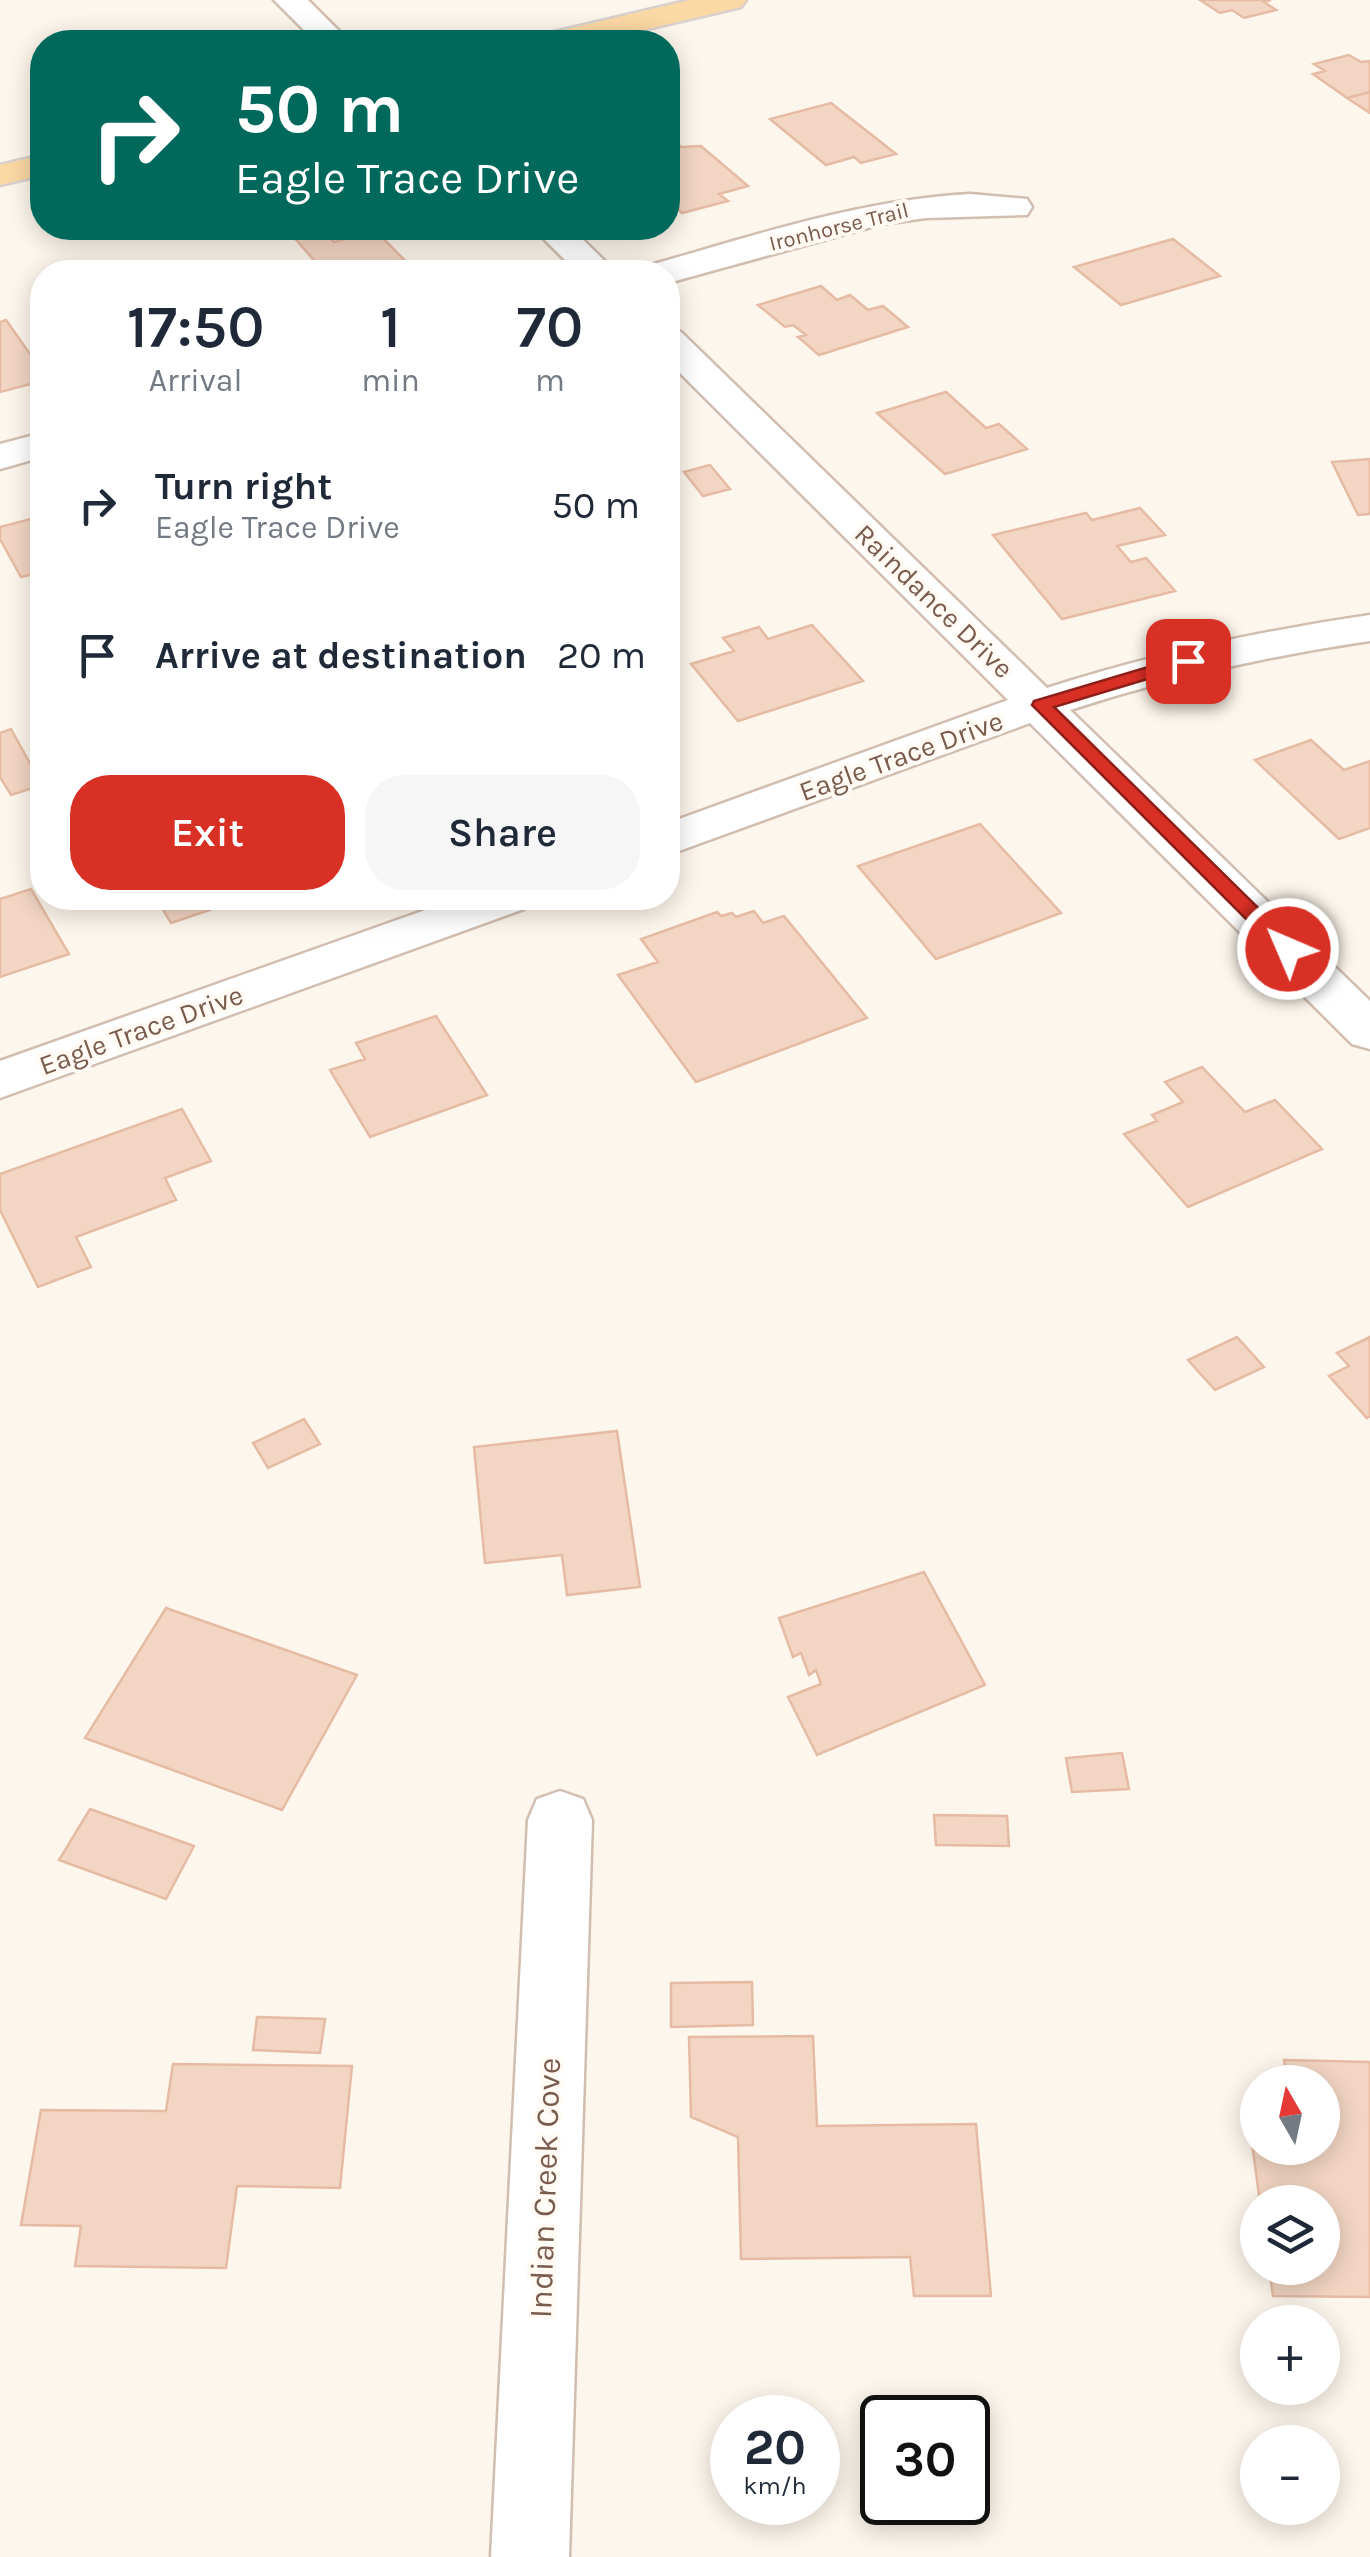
<!DOCTYPE html>
<html lang="en">
<head>
<meta charset="utf-8">
<style>
	body { margin:0; font-family:Karla,sans-serif; background:#f6f6f7; color:#1f2937; height:100vh; display:flex; flex-direction:column; font-size:38px; white-space:nowrap }
	* { box-sizing:border-box; margin:0 }
	p { font-size:32px; color:#747a83 }
	.icon { flex:none; width:55px; height:55px; fill:none; stroke:currentColor; stroke-width:2; stroke-linecap:round; stroke-linejoin:round }
	.map { position:relative; flex:1; overflow:hidden }
	.side { position:absolute; left:30px; top:260px; width:650px; height:650px; display:flex; flex-direction:column; background:#fff; border-radius:40px; box-shadow:0 5px 25px #0003 }
	.side>* { flex:none }
	.top-card { position:absolute; left:30px; top:30px; width:650px; height:210px; border-radius:40px; box-shadow:0 5px 25px #0003; background:#00695c; color:#fff; overflow:hidden }
	.needle { width:65px; rotate:351deg }
	.controls { position:absolute; left:1240px; top:2065px; display:grid; gap:20px }
	.controls a { display:grid; place-items:center; width:100px; height:100px; border-radius:50%; background:#fff; box-shadow:0 5px 25px #0003; font-size:50px }
	.speed { position:absolute; left:710px; top:2395px; display:flex; gap:20px; font-size:50px; font-weight:700; text-align:center }
	.speed>* { display:grid; place-content:center; width:130px; height:130px; border-radius:50%; background:#fff; box-shadow:0 5px 25px #0003; line-height:1 }
	.speed small { font-size:25px; font-weight:400 }
	.speed .limit { border:5px solid #111; border-radius:15px; background:#fff; color:#111 }
	.pin { position:absolute; display:grid; place-items:center; width:85px; height:85px; color:#fff; margin:-42px; border-radius:20px; box-shadow:0 5px 15px #0006 }
	.me { position:absolute; width:110px; margin:-55px; rotate:315deg; stroke-linejoin:round; filter:drop-shadow(0 0 8px #0008) }
	.turn { display:flex; align-items:center; gap:35px; height:210px; padding:0 40px; font-size:45px }
	.turn .icon { width:130px; height:130px; stroke-width:2.5 }
	.turn b { display:block; font-size:70px; line-height:85px }
	.eta { display:flex; justify-content:space-evenly; align-items:center; height:170px; text-align:center }
	.eta b { font-size:60px; font-weight:600; line-height:70px }
	.primary-button { display:flex; gap:20px; margin-top:auto; padding:20px 40px }
	.primary-button a { flex:1; height:115px; border-radius:40px; background:#d93025; color:#fff; font-size:40px; font-weight:600; line-height:115px; text-align:center }
	.primary-button a+a { background:#f6f6f7; color:#1f2937 }
	ul { padding:0; list-style:none }
	li { display:flex; align-items:center; gap:30px; height:150px; padding:0 40px }
	li div { flex:1 }
	li b { display:block; font-size:38px }
	li em { font-style:normal }
	.map>svg:first-child { display:block }
</style>
</head>
<body>
<div class="map">
<svg width="1370" height="2557" viewBox="0 0 1370 2557">
	<rect width="100%" height="100%" fill="#fdf6ec"/>
	<path fill="#f3d5c3" stroke="#e6bba3" stroke-width="2.5" d="M1200 0H1271L1264 2 1276 10 1244 18 1232 10 1220 13Z
		M1349 55 1361 62 1370 61V92L1347 98 1313 74 1325 71 1314 64Z
		M1370 92V113L1347 98Z
		M831 103 896 154 861 163 854 157 826 165 770 119Z
		M678 144 681 147 701 146 748 186 719 194 728 201 682 213 668 200V147Z
		M286 228H321L334 242 376 231 416 272H324Z
		M1173 239 1220 276 1121 305 1074 267Z
		M821 286 837 300 850 295 868 310 883 306 908 327 819 355 798 337 806 335 793 325 785 327 758 305Z
		M6 320 42 371V381L0 392V322Z
		M946 392 986 428 999 424 1027 449 945 474 877 413Z
		M1370 459V514L1358 515 1332 462Z
		M710 465 730 489 703 496 684 472Z
		M1140 508 1165 535 1117 546 1131 562 1146 558 1175 591 1062 619 993 535 1086 513 1092 520Z
		M42 516V572L21 577 0 539V527Z
		M812 625 863 681 738 721 691 664 734 651 723 638 759 627 768 639Z
		M11 729 42 785 11 795 0 777V733Z
		M1311 740 1344 770 1370 761V828L1339 839 1255 760Z
		M980 824 1061 913 936 959 858 866Z
		M31 889 69 954 0 977V899Z
		M156 898H245L171 923Z
		M754 911 763 923 784 916 867 1018 696 1082 618 975 658 962 641 939 717 912 721 916 732 913 736 917Z
		M436 1016 487 1095 370 1137 330 1070 365 1059 356 1043Z
		M1202 1067 1245 1112 1275 1100 1322 1149 1188 1207 1124 1134 1157 1121 1152 1115 1183 1102 1165 1082Z
		M182 1109 211 1161 165 1178 176 1200 76 1237 91 1267 38 1287 0 1210V1174Z
		M1237 1337 1264 1367 1215 1390 1188 1360Z
		M1370 1337V1416L1367 1418 1329 1376 1349 1366 1337 1353Z
		M304 1419 320 1444 268 1468 253 1443Z
		M617 1431 640 1587 567 1595 562 1555 485 1563 474 1447Z
		M924 1572 985 1685 817 1755 788 1697 821 1684 816 1670 809 1675 801 1653 793 1657 779 1618Z
		M166 1608 357 1675 282 1810 85 1738Z
		M1122 1753 1129 1789 1072 1792 1066 1758Z
		M90 1809 194 1846 166 1899 59 1860Z
		M934 1815 1007 1816 1009 1846 936 1845Z
		M752 1982 753 2025 671 2027V1983Z
		M257 2017 325 2019 320 2053 253 2050Z
		M813 2036 817 2126 976 2124 991 2296H914L910 2257 741 2259 738 2137 691 2117 689 2037Z
		M1284 2060 1370 2062V2297L1273 2296 1269 2268H1322V2202H1260L1251 2136H1258V2148H1322V2082H1287Z
		M173 2064 352 2066 340 2188 237 2186 226 2268 75 2266 81 2226 21 2225 41 2110 166 2111Z"/>
	<g fill="none" stroke-linecap="round" stroke-linejoin="round">
		<g stroke="#d1beb0" stroke-width="5">
			<path id="street" d="M274 0H308L350 42H316Z
				M970 194 1027 199 1032 207 1027 215 926 218 882 224 668 283V272H649L654 264C759 234 861 200 970 194Z
				M533 228H571L616 272H577Z
				M668 329 681 332 1047 688C1153 654 1260 631 1370 615V641C1267 656 1169 678 1070 710L1370 1001V1049L1352 1044 1030 723 668 855V823L1008 700 668 361Z
				M42 433V457L0 469V444Z
				M459 898H531L524 909 0 1098V1061Z
				M560 1791 583 1799 592 1820 569 2557H491L528 1820 537 1799Z"/>
		</g>
		<g stroke="#dad1cd" stroke-width="5">
			<path id="primary" d="M690 0H746L741 7 592 42H537L542 35Z
				M42 155V175L0 185V165Z"/>
		</g>
		<use href="#street" fill="#fff" fill-rule="evenodd"/>
		<use href="#primary" fill="#fbd9a5" fill-rule="evenodd"/>
	</g>
	<path fill="#d93025" stroke="#8d1f18" stroke-width="2.5" d="M1188 655 1194 657V665L1054 707 1295 944V954H1281L1032 705 1034 701Z"/>
	<g text-anchor="middle" dominant-baseline="central" stroke-width="8" stroke-linejoin="round" paint-order="stroke">
		<g font-size="22" fill="#7a5c4d" stroke="#fffaf3">
			<text transform="translate(839 227) rotate(-14)">Ironhorse Trail</text>
		</g>
		<g font-size="28" fill="#7a5c4d" stroke="#fffaf3">
			<text transform="translate(934 601) rotate(44)">Raindance Drive</text>
			<text transform="translate(901 756) rotate(-20)">Eagle Trace Drive</text>
			<text transform="translate(141 1030) rotate(-20)">Eagle Trace Drive</text>
		</g>
		<g font-size="32" fill="#7a5c4d" stroke="#fffaf3">
			<text transform="translate(545 2188) rotate(-88)">Indian Creek Cove</text>
		</g>
	</g>
</svg>
<div class="controls">
<a><svg class="needle" viewBox="-14 -14 28 28"><path d="M0-13l5 13h-10z" fill="#e53935"/><path d="M0 13l5-13h-10z" fill="#747a83"/></svg></a>
<a><svg class="icon" aria-label="layers" viewBox="0 0 24 24"><path d="M12 4l9 5-9 5-9-5zM3 14l9 5 9-5"/></svg></a>
<a>+</a>
<a>−</a>
</div>
<div class="speed"><div>20<small>km/h</small></div><div class="limit">30</div></div>
<div class="pin" style="left:1188px;top:661px;background:#d93025"><svg class="icon" aria-label="arrive" viewBox="0 0 24 24"><path d="M6 21V4h12l-3 4 3 4H6"/></svg></div>
<svg class="me" style="left:1288px;top:949px" viewBox="-20 -20 40 40"><circle r="17" fill="#d93025" stroke="#fff" stroke-width="3"/><path d="M0-11L8 9 0 5-8 9z" fill="#fff"/></svg>
<div class="top-card">
<div class="turn"><svg class="icon" aria-label="right" viewBox="0 0 24 24"><path d="M7 20v-9h11M14 6l5 5-5 5"/></svg><div><b>50 m</b>Eagle Trace Drive</div></div>
</div>
<section class="side">
<div class="eta">
<div><b>17:50</b><p>Arrival</p></div>
<div><b>1</b><p>min</p></div>
<div><b>70</b><p>m</p></div>
</div>
<ul>
<li><svg class="icon" aria-label="right" viewBox="0 0 24 24"><path d="M7 20v-9h11M14 6l5 5-5 5"/></svg><div><b>Turn right</b><p>Eagle Trace Drive</p></div><em>50 m</em></li>
<li><svg class="icon" aria-label="arrive" viewBox="0 0 24 24"><path d="M6 21V4h12l-3 4 3 4H6"/></svg><div><b>Arrive at destination</b></div><em>20 m</em></li>
</ul>
<div class="primary-button"><a>Exit</a><a>Share</a></div>
</section>
</div>
</body>
</html>
